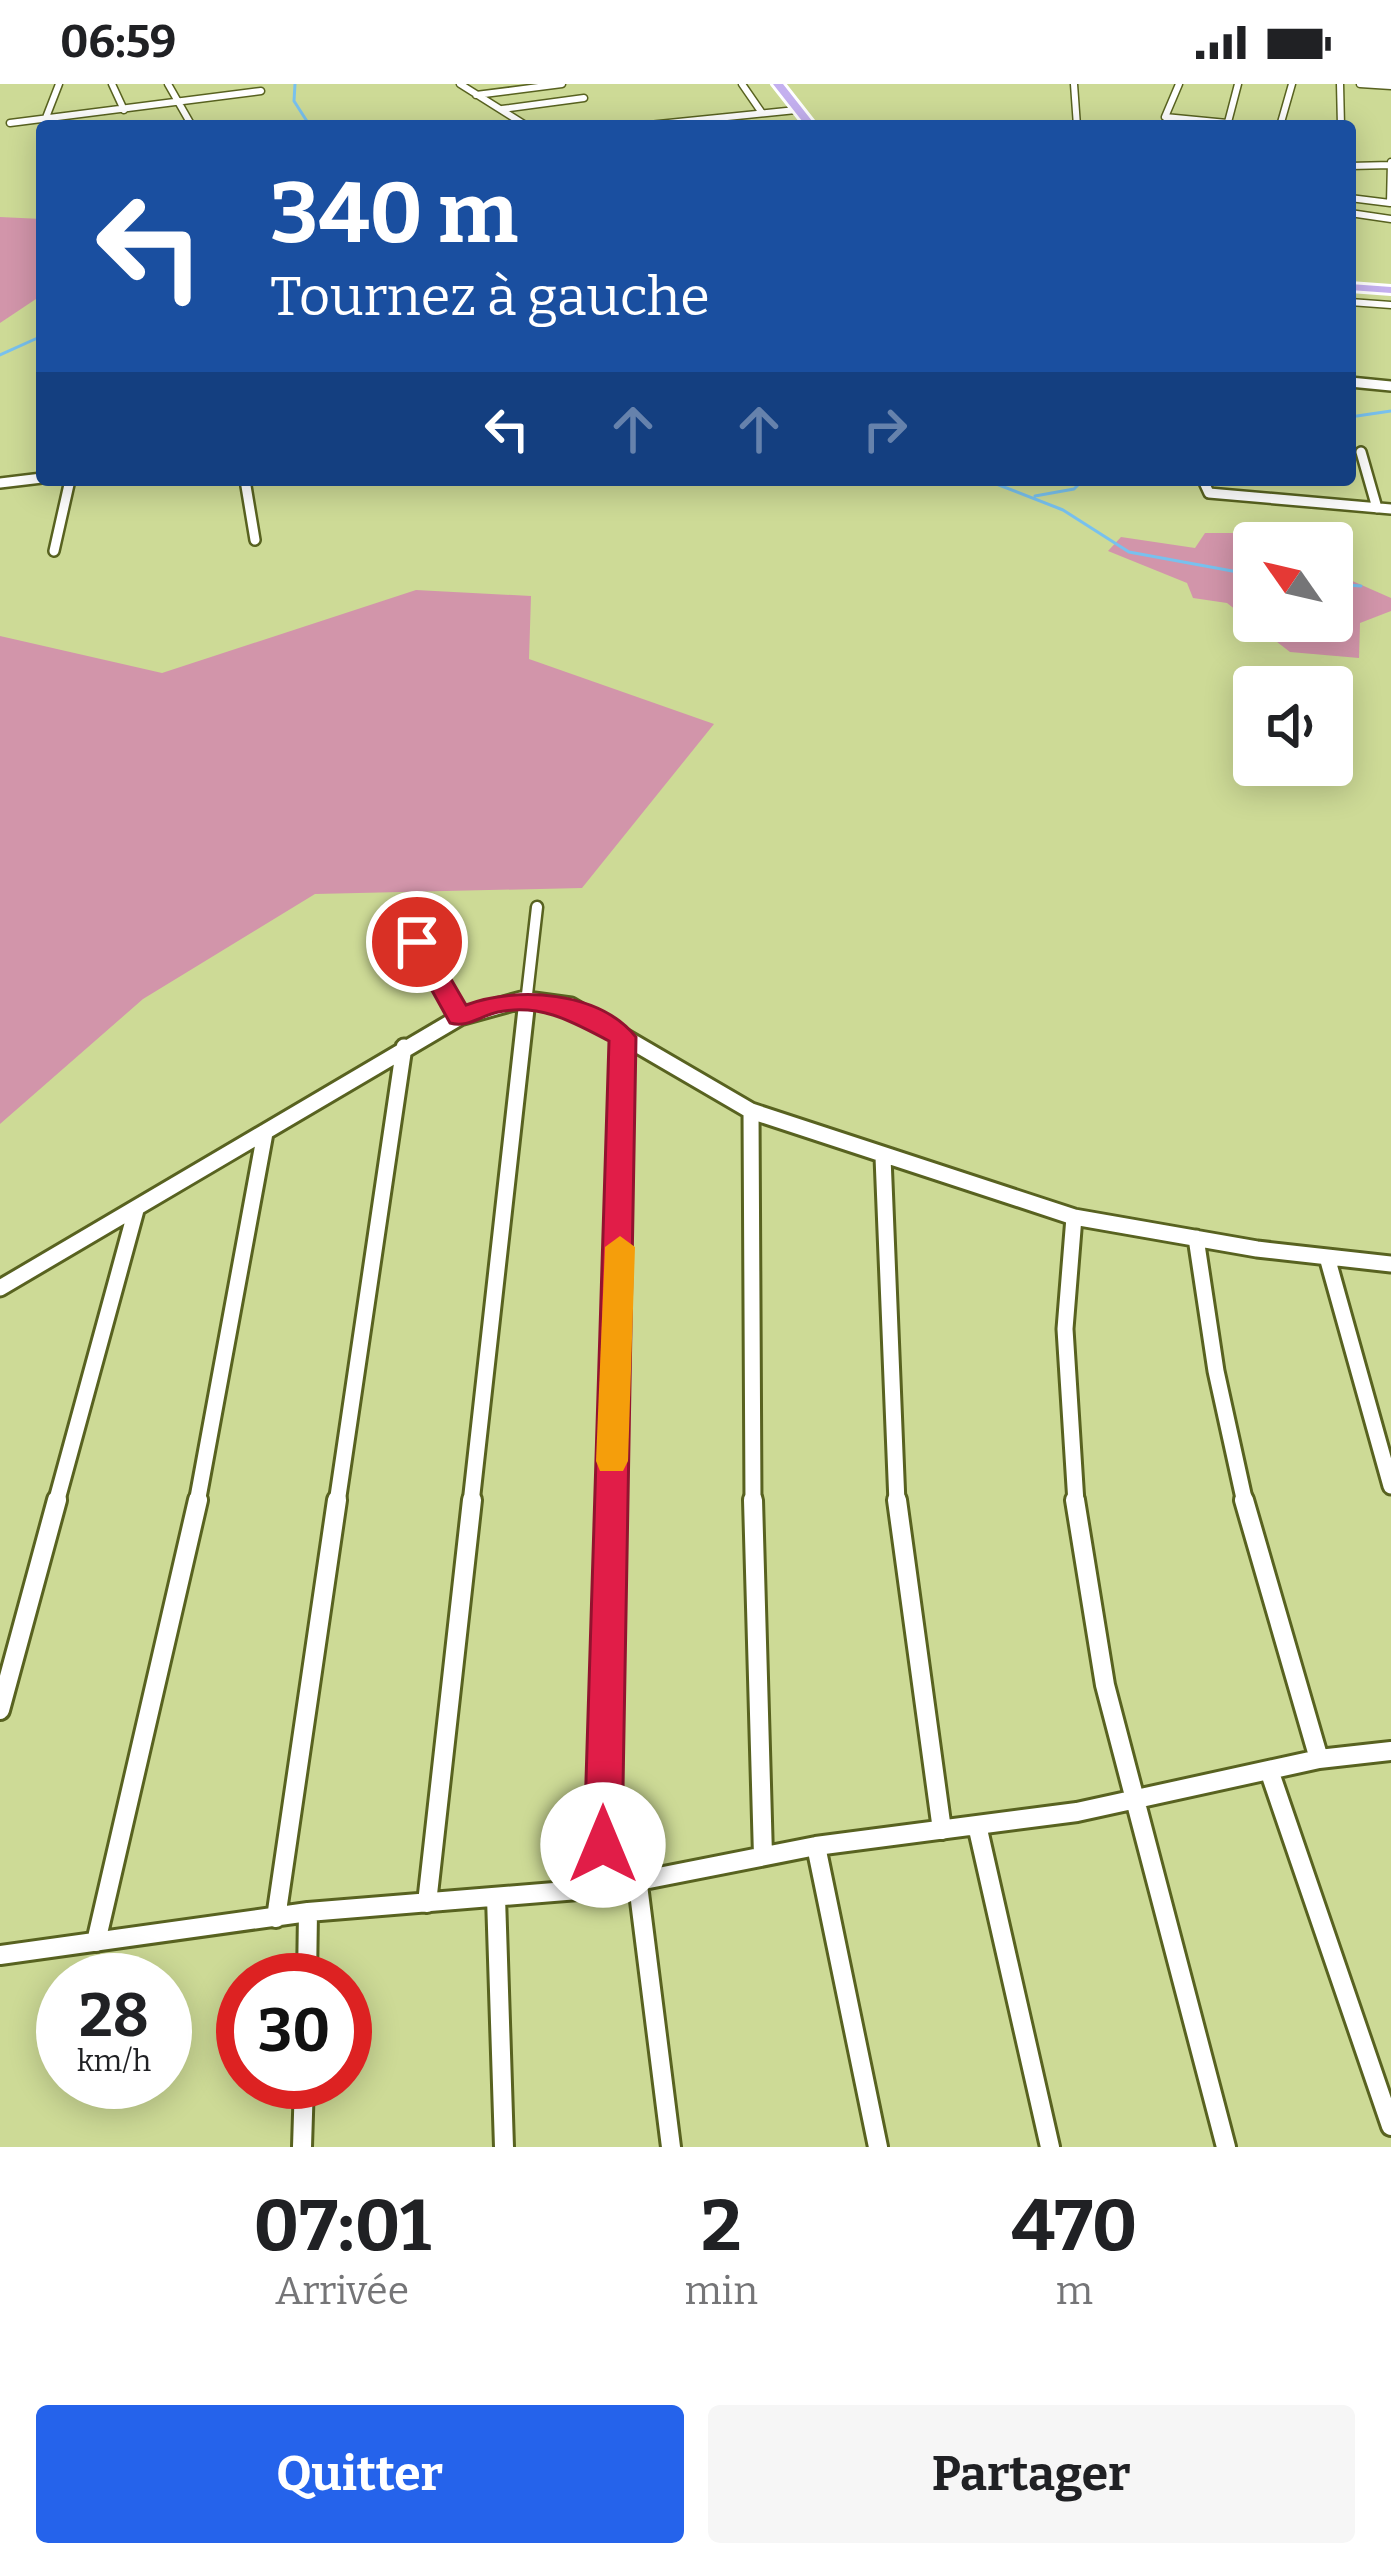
<!DOCTYPE html>
<html lang="fr">
<head>
<meta charset="utf-8">
<style>
	body { margin:0; font-family:Bitter,serif; background:#f6f6f6; color:#202124; height:100vh; display:flex; flex-direction:column; font-size:45px; white-space:nowrap }
	* { box-sizing:border-box; margin:0 }
	p { font-size:39px; color:#757577 }
	.icon { flex:none; width:66px; height:66px; fill:none; stroke:currentColor; stroke-width:2; stroke-linecap:round; stroke-linejoin:round }
	.map { position:relative; height:2063px; overflow:hidden }
	.sheet { display:flex; flex-direction:column; background:#fff; flex:1 }
	.sheet>* { flex:none }
	.guide { position:absolute; left:36px; top:36px; width:1320px; height:366px; border-radius:12px; box-shadow:0 6px 30px #0003; background:#1a4fa0; color:#fff; overflow:hidden }
	.needle { width:78px; rotate:304deg }
	.controls { position:absolute; left:1233px; top:438px; display:grid; gap:24px }
	.controls a { display:grid; place-items:center; width:120px; height:120px; border-radius:12px; background:#fff; box-shadow:0 6px 30px #0003; font-size:60px }
	.speed { position:absolute; left:36px; top:1869px; display:flex; gap:24px; font-size:60px; font-weight:700; text-align:center }
	.speed>* { display:grid; place-content:center; width:156px; height:156px; border-radius:50%; background:#fff; box-shadow:0 6px 30px #0003; line-height:1 }
	.speed small { font-size:30px; font-weight:400 }
	.speed .limit { border:18px solid #d22; background:#fff; color:#111 }
	.pin { position:absolute; display:grid; place-items:center; width:102px; height:102px; color:#fff; margin:-51px; border:6px solid #fff; border-radius:50%; box-shadow:0 3px 12px #0007 }
	.me { position:absolute; width:132px; margin:-66px; rotate:0deg; stroke-linejoin:round; filter:drop-shadow(0 0 9px #0008) }
	.turn { display:flex; align-items:center; gap:42px; height:252px; padding:0 36px; font-size:54px }
	.turn .icon { width:156px; height:156px; stroke-width:2.5 }
	.turn b { display:block; font-size:84px; line-height:102px }
	.lanes { display:flex; align-items:center; height:114px; padding:0 36px; background:#0003; justify-content:center; gap:60px; direction:ltr }
	.lanes .off { opacity:.35 }
	.eta { display:flex; justify-content:space-evenly; align-items:center; height:204px; text-align:center }
	.eta b { font-size:72px; font-weight:700; line-height:84px }
	.button { display:flex; gap:24px; margin-top:auto; padding:24px 36px }
	.button a { flex:1; height:138px; border-radius:12px; background:#2563eb; color:#fff; font-size:48px; font-weight:700; line-height:138px; text-align:center }
	.button a+a { background:#f6f6f6; color:#202124 }
	.status { display:flex; justify-content:space-between; align-items:center; height:84px; padding:0 60px; background:#fff; direction:ltr }
	.status svg { height:33px; fill:currentColor }
	.map>svg:first-child { display:block }
</style>
</head>
<body>
<div class="status"><b>06:59</b><svg viewBox="0 0 49 12"><path d="M0 12V9h3v3zM5 12V6h3v6zM10 12V3h3v9zM15 12V0h3v12zM26 1h20v11H26zM47 4h2v5h-2z"/></svg></div>
<div class="map">
<svg width="1391" height="2063" viewBox="0 0 1391 2063">
	<rect width="100%" height="100%" fill="#cdda96"/>
	<path fill="#d295aa" d="M0 133 42 135V211L0 239Z
		M1205 449H1292L1294 459H1254V537H1332V488L1391 514V527L1360 539 1359 574 1290 568 1227 519 1193 514 1187 499 1108 467 1121 453 1195 464Z
		M416 506 531 512 529 575 714 640 582 804 315 810 143 915 0 1040V552L162 589Z"/>
	<g fill="none" stroke-linecap="round" stroke-linejoin="round">
		<path stroke="#78c1ee" stroke-width="3" d="M295 0 294 17 310 42
			M0 271 42 252
			M1350 333 1391 327
			M986 396 1063 426 1129 468 1254 491
			M1035 412 1074 405 1082 397 1119 396
			M1332 500 1361 502"/>
		<g stroke="#586220" stroke-width="9">
			<path id="minor-far4" d="M112 0 124 26
				M168 0 192 42
				M460 0 527 42
				M742 0 762 29
				M1074 0 1077 42
				M1179 0 1165 33 1227 39
				M1340 0 1341 42
				M1360 0 1391 2
				M476 11 562 0
				M502 25 584 14
				M45 36 59 0
				M10 39 261 7
				M639 42 796 26
				M792 42 808 40
				M1227 42 1238 0
				M1280 42 1292 0
				M1350 82 1391 81
				M1350 114 1390 119 1391 78
				M1350 129 1391 135
				M1350 218 1391 221"/>
		</g>
		<g stroke="#586220" stroke-width="14">
			<path id="minor-far3" d="M1350 298 1391 302
				M1361 368 1377 424
				M245 396 255 456
				M1203 396 1209 409 1391 425
				M0 399 42 394
				M54 467 70 396"/>
		</g>
		<g stroke="#586220" stroke-width="15">
			<path id="minor-far2" d="M396 820 452 919
				M510 919H551
				M526 919 537 823"/>
		</g>
		<g stroke="#586220" stroke-width="21">
			<path id="minor-far1" d="M451 916 460 933
				M527 916 571 922 751 1027 1074 1133 1257 1165 1391 1180
				M751 1027 753 1419
				M883 1073 897 1419
				M1074 1133 1065 1245 1076 1419
				M1196 1154 1216 1287 1245 1419
				M1327 1173 1391 1402
				M0 1204 460 933 521 916
				M56 1419 136 1126
				M197 1419 265 1049
				M337 1419 404 963
				M471 1419 527 916
				M611 1419 623 953"/>
		</g>
		<g stroke="#586220" stroke-width="24">
			<path id="minor" d="M753 1416 763 1772
				M897 1416 942 1746
				M1075 1416 1105 1601 1226 2063
				M1244 1416 1319 1675
				M0 1626 57 1416
				M1269 1686 1391 2042
				M977 1741 1050 2063
				M816 1762 878 2063
				M637 1793 671 2063
				M603 1804 611 1416
				M496 1813 504 2063
				M427 1819 472 1416
				M276 1834 337 1416
				M96 1858 198 1416
				M0 1871 308 1828 603 1804 816 1762 1077 1728 1319 1675 1391 1667
				M307 1896 308 1828
				M302 2063 304 1998"/>
		</g>
		<g stroke="#fff" stroke-width="6">
			<path id="primary" d="M773 0H783L816 42H806Z
				M1350 200 1391 203V209L1350 206Z"/>
		</g>
		<use href="#minor-far4" stroke="#fff" stroke-width="6"/>
		<use href="#minor-far3" stroke="#fff" stroke-width="9"/>
		<use href="#minor-far2" stroke="#fff" stroke-width="10"/>
		<use href="#minor-far1" stroke="#fff" stroke-width="15"/>
		<use href="#minor" stroke="#fff" stroke-width="18"/>
		<use href="#primary" fill="#c4b0ef" fill-rule="evenodd"/>
	</g>
	<path fill="#e11d48" stroke="#92132f" stroke-width="3" d="M417 850 426 852 466 921C517 902 599 907 636 953L622 1761 617 1774 603 1780 589 1774 584 1761 609 957C573 938 541 919 498 928 480 932 468 944 450 939L405 858Z"/>
	<path fill="#f59e0b" d="M620 1152 635 1163 628 1377 623 1387H600L596 1377 605 1163Z"/>
</svg>
<div class="controls">
<a><svg class="needle" viewBox="-14 -14 28 28"><path d="M0-13l5 13h-10z" fill="#e53935"/><path d="M0 13l5-13h-10z" fill="#757577"/></svg></a>
<a><svg class="icon" aria-label="sound" viewBox="0 0 24 24"><path d="M4 9h4l5-4v14l-5-4H4zM17 9q2 3 0 6"/></svg></a>
</div>
<div class="speed"><div>28<small>km/h</small></div><div class="limit">30</div></div>
<div class="pin" style="left:417px;top:858px;background:#d93025"><svg class="icon" aria-label="arrive" viewBox="0 0 24 24"><path d="M6 21V4h12l-3 4 3 4H6"/></svg></div>
<svg class="me" style="left:603px;top:1761px" viewBox="-20 -20 40 40"><circle r="19" fill="#fff"/><path d="M0-13L10 11 0 6-10 11z" fill="#e11d48"/></svg>
<div class="guide">
<div class="turn"><svg class="icon" aria-label="left" viewBox="0 0 24 24"><path d="M17 20v-9H6M10 6l-5 5 5 5"/></svg><div><b>340 m</b>Tournez à gauche</div></div>
<div class="lanes"><svg class="icon" aria-label="left" viewBox="0 0 24 24"><path d="M17 20v-9H6M10 6l-5 5 5 5"/></svg><svg class="icon off" aria-label="ahead" viewBox="0 0 24 24"><path d="M12 20V5M6 11l6-6 6 6"/></svg><svg class="icon off" aria-label="ahead" viewBox="0 0 24 24"><path d="M12 20V5M6 11l6-6 6 6"/></svg><svg class="icon off" aria-label="right" viewBox="0 0 24 24"><path d="M7 20v-9h11M14 6l5 5-5 5"/></svg></div>
</div>
</div>
<section class="sheet">
<div class="eta">
<div><b>07:01</b><p>Arrivée</p></div>
<div><b>2</b><p>min</p></div>
<div><b>470</b><p>m</p></div>
</div>
<div class="button"><a>Quitter</a><a>Partager</a></div>
</section>
</body>
</html>
